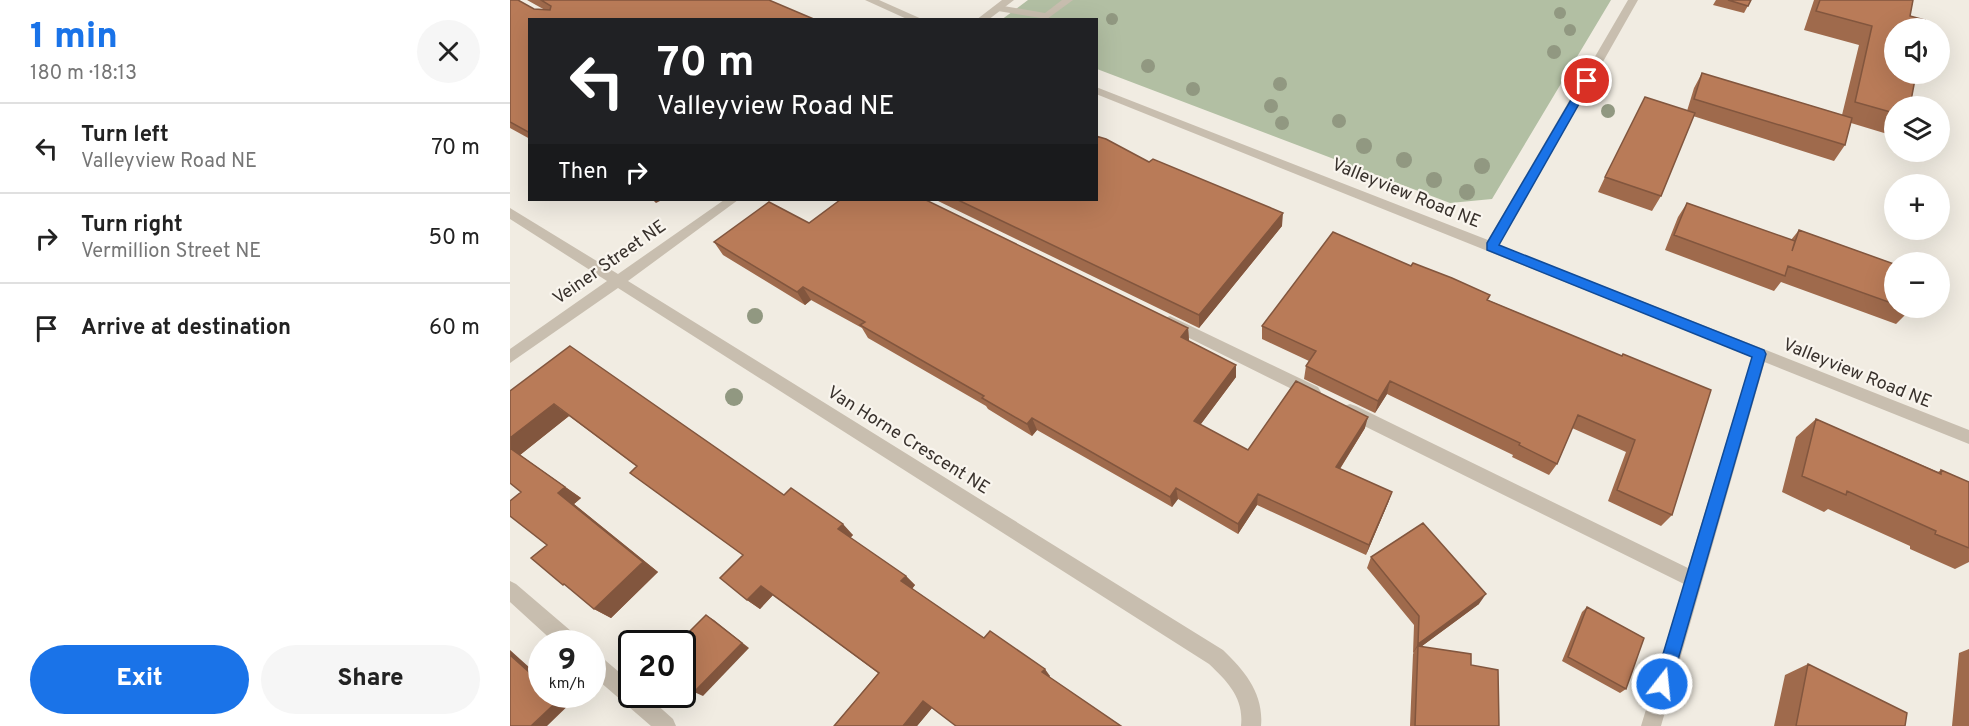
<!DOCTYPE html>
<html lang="en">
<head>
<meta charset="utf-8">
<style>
	body { margin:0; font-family:Overpass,sans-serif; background:#f6f6f6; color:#222; height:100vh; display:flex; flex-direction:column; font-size:22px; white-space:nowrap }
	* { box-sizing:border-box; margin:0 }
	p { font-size:20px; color:#767676 }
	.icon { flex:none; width:33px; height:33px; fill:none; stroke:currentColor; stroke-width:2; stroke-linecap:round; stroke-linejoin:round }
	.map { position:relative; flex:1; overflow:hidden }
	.sheet { display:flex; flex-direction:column; background:#fff; width:510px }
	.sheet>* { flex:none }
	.banner { position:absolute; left:18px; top:18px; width:570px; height:183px; border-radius:0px; box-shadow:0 6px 24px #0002; background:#202124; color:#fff; overflow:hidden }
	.buttons { position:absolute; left:1374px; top:18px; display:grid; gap:12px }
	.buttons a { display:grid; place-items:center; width:66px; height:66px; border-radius:50%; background:#fff; box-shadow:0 6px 24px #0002; font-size:30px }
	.speed { position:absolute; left:18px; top:630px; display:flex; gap:12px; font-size:30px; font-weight:700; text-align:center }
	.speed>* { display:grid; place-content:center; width:78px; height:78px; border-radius:50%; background:#fff; box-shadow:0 6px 24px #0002; line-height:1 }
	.speed small { font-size:15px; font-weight:400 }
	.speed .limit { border:3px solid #111; border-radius:9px; background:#fff; color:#111 }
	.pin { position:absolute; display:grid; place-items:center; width:51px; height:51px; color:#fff; margin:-26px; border:3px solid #fff; border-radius:50%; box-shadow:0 2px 6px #0007 }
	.me { position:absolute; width:66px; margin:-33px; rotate:16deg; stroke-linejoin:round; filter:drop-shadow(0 0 4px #0008) }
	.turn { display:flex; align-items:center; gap:21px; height:126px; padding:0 30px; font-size:27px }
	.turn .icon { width:78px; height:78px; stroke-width:2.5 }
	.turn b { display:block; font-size:42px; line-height:51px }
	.then { display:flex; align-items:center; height:57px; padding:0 30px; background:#0003; gap:12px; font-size:22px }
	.round { display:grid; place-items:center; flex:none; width:63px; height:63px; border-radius:32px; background:#f6f6f6 }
	.headline { display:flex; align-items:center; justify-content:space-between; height:102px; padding:0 30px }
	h1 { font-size:36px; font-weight:800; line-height:45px; color:#1a73e8 }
	.primary-button { display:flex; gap:12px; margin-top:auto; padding:12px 30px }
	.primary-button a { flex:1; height:69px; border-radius:36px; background:#1a73e8; color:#fff; font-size:24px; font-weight:800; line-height:69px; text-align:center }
	.primary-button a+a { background:#f6f6f6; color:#222 }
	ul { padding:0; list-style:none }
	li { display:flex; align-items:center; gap:18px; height:90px; padding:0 30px; border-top:2px solid #e0e0e0 }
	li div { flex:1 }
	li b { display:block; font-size:22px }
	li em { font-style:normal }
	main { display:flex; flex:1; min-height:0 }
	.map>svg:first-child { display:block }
</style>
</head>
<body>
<main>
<section class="sheet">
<div class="headline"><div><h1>1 min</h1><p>180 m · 18:13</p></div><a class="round"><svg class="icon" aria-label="close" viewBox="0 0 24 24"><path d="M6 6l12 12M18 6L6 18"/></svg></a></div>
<ul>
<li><svg class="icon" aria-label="left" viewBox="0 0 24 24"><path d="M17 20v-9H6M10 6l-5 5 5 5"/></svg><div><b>Turn left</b><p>Valleyview Road NE</p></div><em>70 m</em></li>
<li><svg class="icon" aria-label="right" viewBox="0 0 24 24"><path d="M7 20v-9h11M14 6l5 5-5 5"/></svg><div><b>Turn right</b><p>Vermillion Street NE</p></div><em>50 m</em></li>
<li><svg class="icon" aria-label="arrive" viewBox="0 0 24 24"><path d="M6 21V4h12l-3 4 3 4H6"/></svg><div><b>Arrive at destination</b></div><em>60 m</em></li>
</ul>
<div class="primary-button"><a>Exit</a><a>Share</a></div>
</section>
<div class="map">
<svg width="1459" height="726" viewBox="0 0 1459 726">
	<rect width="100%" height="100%" fill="#f1ece2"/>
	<path fill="#b2bfa3" d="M518 0H1101L982 199 940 203 587 69 586 20H491Z"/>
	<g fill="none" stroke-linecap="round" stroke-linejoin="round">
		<path fill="#c8beaf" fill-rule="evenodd" d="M552 0H563L537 19 488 11 483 8 488 5 535 13Z
			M660 316 808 387 811 392 808 397 803 398 798 397 655 326 653 322 655 318Z
			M1250 348 1255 350 1257 354 1151 726H1131L1174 584 834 416 832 411 834 406 840 404 846 406 1178 568 1243 354 1245 350Z
			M0 581 6 584 68 637 70 644H46L0 602Z
			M82 653 89 655 122 683V694H135L163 719 166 726H141L82 675Z"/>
		<path fill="#c8beaf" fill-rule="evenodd" d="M355 0H369L414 20H399Z
			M492 0H504L478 20H466Z
			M1118 0H1128L989 245 1459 430V444L586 94V87L978 240Z
			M214 200H228L118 281 713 650C735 671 754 694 751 726H731C734 698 718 682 699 664L108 288 0 363V349L97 281 0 219V208L108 274Z"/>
	</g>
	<g fill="#919881">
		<circle cx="1050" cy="13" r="6"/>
		<circle cx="602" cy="19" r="6"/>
		<circle cx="1060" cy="30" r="6"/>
		<circle cx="1044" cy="52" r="7"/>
		<circle cx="638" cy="66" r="7"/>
		<circle cx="770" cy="84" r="7"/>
		<circle cx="683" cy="89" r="7"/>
		<circle cx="761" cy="106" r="7"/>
		<circle cx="1098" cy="111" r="7"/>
		<circle cx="829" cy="121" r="7"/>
		<circle cx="772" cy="123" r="7"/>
		<circle cx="854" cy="146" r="8"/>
		<circle cx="894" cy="160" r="8"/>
		<circle cx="972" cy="166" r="8"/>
		<circle cx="924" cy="180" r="8"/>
		<circle cx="957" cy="192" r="8"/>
		<circle cx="245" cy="316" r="8"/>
		<circle cx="224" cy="397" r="9"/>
	</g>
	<path fill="#9f6a4c" d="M0 0 24 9 35 10 17 0H259L20 20V139L0 128Z
		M1206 0H1241L1234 13 1203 5Z
		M1304 0H1403L1384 106V136L1341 123 1335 145 1324 161 1183 116 1151 196 1142 211 1088 192 1095 177 1177 111 1184 88 1192 73 1332 115 1349 45 1294 30Z
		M639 162 772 226 689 328 426 200H586Z
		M1177 203 1281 240 1289 230 1384 264V308H1401L1400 310 1386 324 1271 282 1264 291 1155 250 1168 217Z
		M299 223 678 328 679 341 726 377 690 425 738 450 855 428 830 469 882 492 878 503 856 555 747 505 728 534 668 499 662 507 527 430 522 436 478 409 476 406 358 338 352 328 301 300 295 305 213 255 204 242Z
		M901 266 980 295 978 300 1111 356 1162 515 1151 526 1098 501 1116 452 1062 428 1047 464 1039 475 1002 457 1003 455 877 394 865 413 794 379 796 366 799 361 752 339V326Z
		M0 391 274 495 343 535 340 538 396 576 405 585 402 589 474 638 540 676 422 708 407 726H324L368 673 263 595 250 609 237 600 233 555 120 473 127 467 59 416 10 455 71 498 64 504 148 572 101 618 84 609 37 545 11 492Z
		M1306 419 1428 472 1431 470 1459 482V562L1445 569 1400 549V546L1318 509 1314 512 1272 492 1286 437Z
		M861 557 969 604 912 646 961 665 989 726H900L903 654 904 652 903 653 904 625 857 568Z
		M1077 607 1116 689 1110 693 1052 661 1072 612Z
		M1459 649V726H1442L1449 653Z
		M1298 664 1395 726H1264L1275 675Z"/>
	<path fill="#82563e" d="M143 200H152L146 203Z
		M773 213 772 226 689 328V315Z
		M293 287 301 300 295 305 287 292Z
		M678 328 679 341 672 349 671 337Z
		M726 365V377L685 432 684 421Z
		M880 381 877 394 865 413 868 401Z
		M44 404 59 416 10 455 71 498 64 504 148 572 101 618 84 609 48 493 0 448V438Z
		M858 417 855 428 824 478 826 467Z
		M522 418 527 430 522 436 517 424Z
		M666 488 668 499 662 507 660 497Z
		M882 492 878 503 856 555 859 545Z
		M748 494 747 505 728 534V524Z
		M333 524 343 535 338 540 328 529Z
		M396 576 405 585 400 591 391 581Z
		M251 586 263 595 250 609 237 600Z
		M976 594 969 604 908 649V646L903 653 908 644Z
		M196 615 204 620 239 648 193 696 184 692Z
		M0 650 30 677 19 672 0 655Z
		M535 669 540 676 538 680 532 672Z
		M55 694H66L68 696 37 726H21Z
		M413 701 422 708 407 726H393Z"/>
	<path fill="#b97b58" stroke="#82563e" stroke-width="1.5" d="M0 0H8L24 9 40 10 41 6 31 0H259L306 20H20V133L0 122Z
		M1218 0H1241L1238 6Z
		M1310 0H1403L1400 16 1415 20 1413 28H1384V74H1406L1400 106H1384V113L1345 102 1362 26 1306 11Z
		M1192 73 1342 118 1335 145 1184 99Z
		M1135 97 1185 113 1151 196 1095 177Z
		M586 136 596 139 639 162 643 159 773 213 689 315 448 200H586Z
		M330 200H416L678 328 671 337 726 365 684 421 738 450 786 381 858 417 826 467 882 492 859 545 748 494 728 524 666 488 660 497 522 418 517 424 472 398 474 396 350 325 355 322 293 287 287 292 204 242 259 202 299 223Z
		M1177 203 1285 241 1282 251 1289 230 1384 264V304L1278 266 1275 276 1164 235Z
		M823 232 901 266 903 263 942 278 980 295 977 300 1112 356 1113 354 1201 390 1162 515 1107 490 1125 440 1068 415 1047 464 1009 445 1010 443 880 381 868 401 796 366 806 351 752 326Z
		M60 346 274 495 281 488 333 524 328 529 396 576 391 581 474 638 480 631 535 669 532 672 611 726H446L413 701 393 726H324L369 673 251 586 237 600 210 578 233 555 120 473 127 466 44 404 0 438V391Z
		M1306 419 1431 474V470L1459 482V548L1425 534 1426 531 1337 491 1336 495 1292 476Z
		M0 448 55 487 48 493 133 562 84 609 54 584 53 585 21 558 37 545 0 516V501L11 492 0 483Z
		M913 523 976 594 908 644 909 616 861 557Z
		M1077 607 1134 638 1116 689 1058 657Z
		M196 615 232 643 184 692 172 682V644H167Z
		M908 646 961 654V665L988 670 989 726H905Z
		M0 655 19 672 27 664 32 668V694H55L21 726H0Z
		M1298 664 1397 713 1395 726H1286Z"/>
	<path fill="#1a73e8" stroke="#114b97" stroke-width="1.5" d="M1077 78 1082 81 989 245 1254 350 1256 354 1161 684 1159 690 1152 693 1146 690 1144 684 1242 357 977 250V243L1072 81Z"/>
	<g text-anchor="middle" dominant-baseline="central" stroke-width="4.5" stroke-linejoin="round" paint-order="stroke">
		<g font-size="18" fill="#38312c" stroke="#f9f5ee">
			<text transform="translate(896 194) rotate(22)">Valleyview Road NE</text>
			<text transform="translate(100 263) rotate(-35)">Veiner Street NE</text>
			<text transform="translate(1347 374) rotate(22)">Valleyview Road NE</text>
			<text transform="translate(398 441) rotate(32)">Van Horne Crescent NE</text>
		</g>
	</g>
</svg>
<div class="buttons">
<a><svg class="icon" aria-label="sound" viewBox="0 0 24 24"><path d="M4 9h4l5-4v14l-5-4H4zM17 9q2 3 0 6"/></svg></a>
<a><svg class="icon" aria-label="layers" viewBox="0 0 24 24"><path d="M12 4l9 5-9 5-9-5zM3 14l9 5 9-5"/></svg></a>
<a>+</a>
<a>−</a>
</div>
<div class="speed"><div>9<small>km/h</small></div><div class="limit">20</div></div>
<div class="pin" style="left:1077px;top:81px;background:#d93025"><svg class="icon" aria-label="arrive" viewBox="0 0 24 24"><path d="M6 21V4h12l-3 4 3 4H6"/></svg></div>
<svg class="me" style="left:1152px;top:684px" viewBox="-20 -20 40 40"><circle r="17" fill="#1a73e8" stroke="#fff" stroke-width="3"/><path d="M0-11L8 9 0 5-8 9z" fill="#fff"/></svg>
<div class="banner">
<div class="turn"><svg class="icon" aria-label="left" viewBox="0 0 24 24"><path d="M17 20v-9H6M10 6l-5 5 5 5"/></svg><div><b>70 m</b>Valleyview Road NE</div></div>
<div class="then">Then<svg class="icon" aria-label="right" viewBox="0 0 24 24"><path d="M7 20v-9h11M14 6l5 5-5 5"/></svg></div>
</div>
</div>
</main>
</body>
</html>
